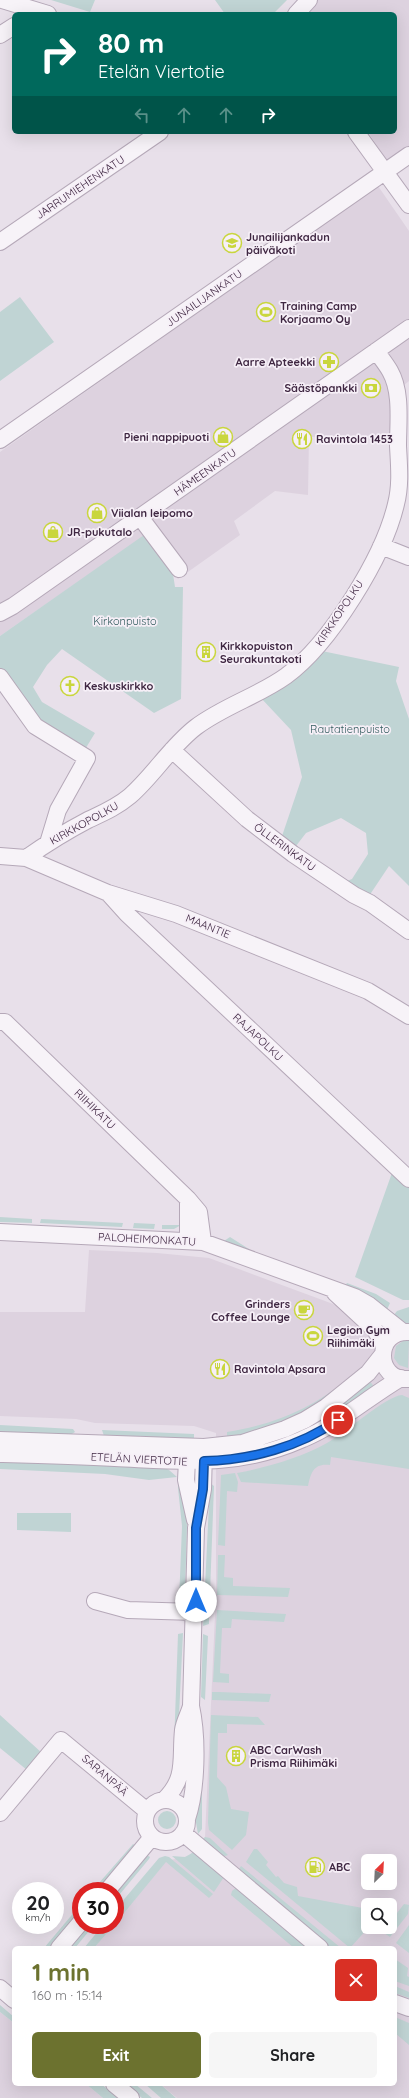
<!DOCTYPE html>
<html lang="en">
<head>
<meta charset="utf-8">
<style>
	body { margin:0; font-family:Quicksand,sans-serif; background:#f6f6f6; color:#202124; height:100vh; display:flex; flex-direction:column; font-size:15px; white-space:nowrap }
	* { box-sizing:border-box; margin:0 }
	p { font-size:13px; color:#757577 }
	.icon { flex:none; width:22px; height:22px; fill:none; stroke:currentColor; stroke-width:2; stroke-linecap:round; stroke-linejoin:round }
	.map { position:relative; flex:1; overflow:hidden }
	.sheet { position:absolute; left:12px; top:1946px; width:385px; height:140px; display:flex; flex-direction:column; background:#fff; border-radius:6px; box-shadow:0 4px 16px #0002 }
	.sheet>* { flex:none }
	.guide { position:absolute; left:12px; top:12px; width:385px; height:122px; border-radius:6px; box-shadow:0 4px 16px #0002; background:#00695c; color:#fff; overflow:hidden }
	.needle { width:26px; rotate:24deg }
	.tools { position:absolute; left:361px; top:1854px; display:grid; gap:8px }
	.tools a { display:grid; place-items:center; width:36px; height:36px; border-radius:6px; background:#fff; box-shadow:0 4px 16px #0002; font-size:20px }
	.speed { position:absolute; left:12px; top:1882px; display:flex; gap:8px; font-size:20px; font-weight:700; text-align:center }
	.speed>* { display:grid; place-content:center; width:52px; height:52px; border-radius:50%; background:#fff; box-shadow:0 4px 16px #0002; line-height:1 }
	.speed small { font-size:10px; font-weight:400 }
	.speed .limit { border:6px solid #d22; background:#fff; color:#111 }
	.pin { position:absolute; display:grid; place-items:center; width:34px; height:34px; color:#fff; margin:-17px; border:2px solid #fff; border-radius:50%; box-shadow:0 1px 4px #0007 }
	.me { position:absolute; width:44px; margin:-22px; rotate:0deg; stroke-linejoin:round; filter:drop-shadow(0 0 3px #0008) }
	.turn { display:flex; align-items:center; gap:14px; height:84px; padding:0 20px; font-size:18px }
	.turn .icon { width:52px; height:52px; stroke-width:2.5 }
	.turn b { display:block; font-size:28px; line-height:34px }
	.lanes { display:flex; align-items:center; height:38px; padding:0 20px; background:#0003; justify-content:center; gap:20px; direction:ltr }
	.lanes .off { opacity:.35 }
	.round { display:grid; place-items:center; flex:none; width:42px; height:42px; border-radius:6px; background:#f6f6f6 }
	.summary { display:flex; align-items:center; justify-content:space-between; height:68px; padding:0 20px }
	h1 { font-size:24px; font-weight:700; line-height:30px; color:#6c722f }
	.button { display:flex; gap:8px; margin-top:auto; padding:8px 20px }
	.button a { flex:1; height:46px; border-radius:6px; background:#6c722f; color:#fff; font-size:16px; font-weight:700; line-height:46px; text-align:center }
	.button a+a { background:#f6f6f6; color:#202124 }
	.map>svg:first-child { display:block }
</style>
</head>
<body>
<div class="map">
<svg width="409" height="2098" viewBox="0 0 409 2098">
	<rect width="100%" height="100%" fill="#e8e0ea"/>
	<path fill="#ddd2df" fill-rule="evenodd" d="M316 0H409V150L389 164 368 132H395V14H307L308 9Z
		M378 186 409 231V381L392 395V435L309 437 308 495 275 491 234 521 240 535 178 579 144 536 0 636V452Z
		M89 1250 157 1253 209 1258 409 1332V2098H177L160 2084H395V1948H94L166 1861 189 1856 205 1837 216 1593V1433L194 1426 95 1423 76 1419 0 1416V1312H85ZM368 1861H390V1883H368ZM368 1905H390V1927H368Z
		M0 2012 14 2023V2084H86L103 2098H0Z"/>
	<path fill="#c0d4d4" d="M51 0H95L90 12Z
		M215 0H287L273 14H225Z
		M20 297 54 342 0 381V312Z
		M144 535 173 574 175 587H183L181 699 154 713 62 649 47 665 33 687 42 702 95 733 84 751 38 723 0 669V636Z
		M322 651 399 667 396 681 409 719V886L389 866 367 899 342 883 352 879 368 854 366 833 341 818 306 833 296 846 282 836 302 777 291 730 260 697Z
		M393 1170 409 1185V1300H403L355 1277Z
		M0 1217 32 1219V1223L0 1222Z
		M41 1219 123 1223 122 1227 40 1223Z
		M134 1223 155 1224 154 1229 133 1228Z
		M162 1225H181L174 1229H162Z
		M230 1237 252 1251 224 1241Z
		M347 1283 376 1294 390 1303 386 1312 345 1286Z
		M409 1307V1324L402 1322 393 1316 397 1311Z
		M403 1341H409L408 1368 399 1365 394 1358 396 1346Z
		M358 1370 361 1373 336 1394 287 1423 227 1439V1432C278 1424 320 1405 358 1370Z
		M368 1379 376 1389 317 1428 270 1443 286 1437Z
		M402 1395 409 1398V1469L331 1457 330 1465C314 1463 311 1472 308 1486L241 1482 237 1473C268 1467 300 1458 327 1443 345 1433 386 1396 402 1395Z
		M0 1425 73 1429 75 1432 67 1437 0 1434Z
		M102 1430 194 1434V1441L104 1436Z
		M0 1459 161 1466 169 1470 177 1477 149 1480 105 1474 0 1469Z
		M235 1473 238 1482 237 1492 227 1491 225 1546 218 1545 221 1475Z
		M210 1483 214 1486 210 1593 205 1587Z
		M182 1484 187 1525 185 1594 179 1602 182 1526 178 1488V1485Z
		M17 1513H71V1532L17 1530Z
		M218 1555H225L224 1577 233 1578V1586L290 1588 288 1597 217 1595Z
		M209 1609V1624L203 1626 204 1611Z
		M217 1610 286 1614 284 1622 232 1619 231 1628H222L220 1673 229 1674V1683L213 1682Z
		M183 1633 176 1777 173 1773 178 1634Z
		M203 1634 208 1636 205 1700 201 1697Z
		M212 1692H219L271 1694 269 1702 212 1700Z
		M0 1715 42 1753 27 1770 0 1748Z
		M211 1715 258 1717 265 1725 227 1724V1733H218L217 1777 226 1787 231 1809 249 1812 246 1835 232 1850 209 1830 208 1823Z
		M196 1786H202V1829L198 1834 195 1817Z
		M158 1820a9 9 0 1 1 18 0a9 9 0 1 1-18 0Z
		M205 1837 210 1838 228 1855 222 1857 202 1840Z
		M133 1844 136 1846 99 1891H92Z
		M254 1849H257L268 1862 266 1865 276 1877 278 1876 284 1883 297 1887 298 1896 368 1909 369 1927 350 1948 246 1862Z
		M194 1852 224 1877 214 1892 172 1856 185 1857Z
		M147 1855 150 1857 149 1859 115 1900V1892Z
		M165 1856 169 1857 213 1894 209 1898 166 1862 115 1924V1910L159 1858Z
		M241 1866 341 1948H329L242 1874 239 1869Z
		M237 1887 309 1948H294L231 1895 232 1891Z
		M81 1904V1912L50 1948H44Z
		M404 1904 409 1905 408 1914 390 1937 384 1933 385 1928 390 1927V1922Z
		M88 1925H94L75 1948H69Z
		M103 1925H114L94 1948H84Z
		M409 1925V1953L396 1943Z
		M395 1959 408 1968 407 1976 409 1977V1986L395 1981Z
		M395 1986 409 1992V1998L395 1993Z
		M0 2005 14 2017V2023L0 2012Z
		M395 2017 409 2023V2045L395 2033Z
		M86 2084H101L119 2098H103Z
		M125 2084H135L152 2098H142Z
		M145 2084H160L176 2098H161Z"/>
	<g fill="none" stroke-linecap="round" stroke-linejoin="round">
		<g stroke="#b5a8b8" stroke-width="18">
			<path id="minor" d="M2 0 48 14
				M296 14 309 0
				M0 35 14 26
				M356 132 409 205
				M0 242 160 132
				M0 440 409 155
				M140 517 179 569
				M381 546 409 557
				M0 613 13 606 409 328
				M0 677 35 726 87 758 58 810 48 843
				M172 750 247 819 293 854 354 895 370 903 409 931
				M0 856 26 858 108 893 176 914 368 991 409 1016
				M26 858C46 844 67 831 88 820 103 813 117 807 130 796 154 775 171 746 196 727 224 706 258 696 286 676 330 644 384 556 396 504 401 485 399 465 398 446 398 422 402 392 390 371 386 364 381 358 376 351
				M109 894 127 914 409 1179
				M0 1022H5L188 1199 199 1212 203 1242
				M188 1199V1240
				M0 1232 203 1242 355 1297 369 1305 403 1332
				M335 1293 375 1330 385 1346
				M408 1379C375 1381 374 1330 409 1332
				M0 1440 204 1447 242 1443 285 1429 305 1420 326 1407 368 1373 383 1354
				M0 1454C38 1455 77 1456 115 1458 184 1461 238 1468 303 1439 339 1424 367 1398 401 1378
				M195 1520 186 1480 187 1461 195 1454
				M95 1601 128 1610 195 1612
				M145 1821a21 21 0 1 1 42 0a21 21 0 1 1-42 0Z
				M164 1800C187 1778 180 1759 183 1730 184 1722 189 1714 191 1706
				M0 1813 61 1740 147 1811
				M187 1819C197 1789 198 1738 191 1706L196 1528 203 1489 204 1450
				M183 1833 320 1948
				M107 1891 152 1837
				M59 1948 81 1922
				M0 1988 14 2000
				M395 2003 409 2008
				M114 2084 131 2098"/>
		</g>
		<use href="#minor" stroke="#f7f3f8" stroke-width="16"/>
	</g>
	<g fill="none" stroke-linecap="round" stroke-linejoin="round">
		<g stroke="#114b97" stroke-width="10">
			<path id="route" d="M196 1601V1528L203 1489 204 1461C251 1460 299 1447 338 1420"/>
		</g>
		<use href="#route" stroke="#1a73e8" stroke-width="7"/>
	</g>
	<defs>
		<g id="school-ring" transform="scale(1)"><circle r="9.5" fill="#f6eff7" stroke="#c9d63d" stroke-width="1.5"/><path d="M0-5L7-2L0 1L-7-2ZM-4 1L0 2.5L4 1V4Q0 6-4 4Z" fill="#c9d63d"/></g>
		<g id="stadium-ring" transform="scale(1)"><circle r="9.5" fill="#f6eff7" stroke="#c9d63d" stroke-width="1.5"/><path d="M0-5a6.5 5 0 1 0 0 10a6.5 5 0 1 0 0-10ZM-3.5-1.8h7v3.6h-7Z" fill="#c9d63d"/></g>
		<g id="pharmacy-ring" transform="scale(1)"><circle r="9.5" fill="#f6eff7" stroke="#c9d63d" stroke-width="1.5"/><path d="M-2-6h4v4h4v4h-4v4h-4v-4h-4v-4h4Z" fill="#c9d63d"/></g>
		<g id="bank-ring" transform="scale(1)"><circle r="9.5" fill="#f6eff7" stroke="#c9d63d" stroke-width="1.5"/><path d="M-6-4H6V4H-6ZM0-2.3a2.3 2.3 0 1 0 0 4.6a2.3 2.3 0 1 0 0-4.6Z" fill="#c9d63d"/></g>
		<g id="shop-ring" transform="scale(1)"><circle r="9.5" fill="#f6eff7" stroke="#c9d63d" stroke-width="1.5"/><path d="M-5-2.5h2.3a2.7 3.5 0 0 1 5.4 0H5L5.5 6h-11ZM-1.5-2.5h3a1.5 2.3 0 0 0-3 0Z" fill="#c9d63d"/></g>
		<g id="restaurant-ring" transform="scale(1)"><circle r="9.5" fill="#f6eff7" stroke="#c9d63d" stroke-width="1.5"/><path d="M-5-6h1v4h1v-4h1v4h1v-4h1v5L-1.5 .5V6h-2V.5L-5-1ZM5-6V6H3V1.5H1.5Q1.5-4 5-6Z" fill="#c9d63d"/></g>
		<g id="building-ring" transform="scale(1)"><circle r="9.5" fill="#f6eff7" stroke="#c9d63d" stroke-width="1.5"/><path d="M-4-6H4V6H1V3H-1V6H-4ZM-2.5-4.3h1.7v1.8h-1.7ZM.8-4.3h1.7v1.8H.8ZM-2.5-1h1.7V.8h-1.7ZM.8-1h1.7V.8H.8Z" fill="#c9d63d"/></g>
		<g id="church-ring" transform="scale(1)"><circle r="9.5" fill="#f6eff7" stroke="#c9d63d" stroke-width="1.5"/><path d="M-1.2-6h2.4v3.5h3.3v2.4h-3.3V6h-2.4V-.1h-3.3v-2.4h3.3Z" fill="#c9d63d"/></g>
		<g id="cafe-ring" transform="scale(1)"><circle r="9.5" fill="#f6eff7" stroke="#c9d63d" stroke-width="1.5"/><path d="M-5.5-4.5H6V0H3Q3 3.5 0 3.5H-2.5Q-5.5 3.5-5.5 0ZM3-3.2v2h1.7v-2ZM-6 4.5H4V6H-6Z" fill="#c9d63d"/></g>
		<g id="fuel-ring" transform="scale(1)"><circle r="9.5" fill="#f6eff7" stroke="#c9d63d" stroke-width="1.5"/><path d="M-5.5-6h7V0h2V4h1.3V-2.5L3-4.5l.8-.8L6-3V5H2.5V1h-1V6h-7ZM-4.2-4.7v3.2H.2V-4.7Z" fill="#c9d63d"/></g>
	</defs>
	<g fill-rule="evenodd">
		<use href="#school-ring" x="232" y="243"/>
		<use href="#stadium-ring" x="266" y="312"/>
		<use href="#pharmacy-ring" x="329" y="362"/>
		<use href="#bank-ring" x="371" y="388"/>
		<use href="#shop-ring" x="223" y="437"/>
		<use href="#restaurant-ring" x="302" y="439"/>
		<use href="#shop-ring" x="97" y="513"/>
		<use href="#shop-ring" x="53" y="532"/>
		<use href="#building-ring" x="206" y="652"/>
		<use href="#church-ring" x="70" y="686"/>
		<use href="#cafe-ring" x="304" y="1310"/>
		<use href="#stadium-ring" x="313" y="1336"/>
		<use href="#restaurant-ring" x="220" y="1369"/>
		<use href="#building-ring" x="236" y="1756"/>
		<use href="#fuel-ring" x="315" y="1867"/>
	</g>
	<g text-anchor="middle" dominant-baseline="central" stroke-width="3.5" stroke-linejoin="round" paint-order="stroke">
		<g font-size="11" fill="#3f2742" stroke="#f6eff7">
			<text transform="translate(80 187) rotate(-34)">JARRUMIEHENKATU</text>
			<text transform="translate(204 298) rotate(-35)">JUNAILIJANKATU</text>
			<text transform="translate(205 472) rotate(-35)">HÄMEENKATU</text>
			<text transform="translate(339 613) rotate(-56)">KIRKKOPOLKU</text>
			<text transform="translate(84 823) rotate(-29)">KIRKKOPOLKU</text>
			<text transform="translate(285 847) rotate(36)">ÖLLERINKATU</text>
			<text transform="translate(208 926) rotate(22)">MAANTIE</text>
			<text transform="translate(258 1037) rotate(43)">RAJAPOLKU</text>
			<text transform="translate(95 1109) rotate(44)">RIIHIKATU</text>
			<text transform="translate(147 1239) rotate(3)">PALOHEIMONKATU</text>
			<text transform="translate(139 1459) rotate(3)">ETELÄN VIERTOTIE</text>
			<text transform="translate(105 1775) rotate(41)">SARANPÄÄ</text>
		</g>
		<g font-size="11" font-weight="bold" fill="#3f2742" stroke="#f6eff7" text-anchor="start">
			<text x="246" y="237">Junailijankadun<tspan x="246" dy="13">päiväkoti</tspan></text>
			<text x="280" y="306">Training Camp<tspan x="280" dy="13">Korjaamo Oy</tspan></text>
			<text x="315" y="362" text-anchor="end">Aarre Apteekki</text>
			<text x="357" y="388" text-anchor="end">Säästöpankki</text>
			<text x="209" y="437" text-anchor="end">Pieni nappipuoti</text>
			<text x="316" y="439">Ravintola 1453</text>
			<text x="111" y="513">Viialan leipomo</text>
			<text x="67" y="532">JR-pukutalo</text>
			<text x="220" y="646">Kirkkopuiston<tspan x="220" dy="13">Seurakuntakoti</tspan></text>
			<text x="84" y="686">Keskuskirkko</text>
			<text x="290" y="1304" text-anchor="end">Grinders<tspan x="290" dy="13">Coffee Lounge</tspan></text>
			<text x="327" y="1330">Legion Gym<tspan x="327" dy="13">Riihimäki</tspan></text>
			<text x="234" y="1369">Ravintola Apsara</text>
			<text x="250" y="1750">ABC CarWash<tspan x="250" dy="13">Prisma Riihimäki</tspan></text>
			<text x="329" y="1867">ABC</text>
		</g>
		<g font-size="11" fill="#345d5f" stroke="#f6eff7">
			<text x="125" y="621">Kirkonpuisto</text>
			<text x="350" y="729">Rautatienpuisto</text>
		</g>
	</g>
</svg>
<div class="tools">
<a><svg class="needle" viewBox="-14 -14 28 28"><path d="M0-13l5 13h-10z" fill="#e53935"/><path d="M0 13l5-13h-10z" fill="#757577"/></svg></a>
<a><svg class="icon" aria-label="search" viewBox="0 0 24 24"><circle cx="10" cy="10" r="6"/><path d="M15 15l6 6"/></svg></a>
</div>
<div class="speed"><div>20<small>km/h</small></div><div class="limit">30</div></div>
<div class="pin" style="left:338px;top:1420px;background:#d93025"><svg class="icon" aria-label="arrive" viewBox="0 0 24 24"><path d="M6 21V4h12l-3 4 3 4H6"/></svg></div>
<svg class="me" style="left:196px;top:1601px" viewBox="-20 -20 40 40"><circle r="19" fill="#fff"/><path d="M0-13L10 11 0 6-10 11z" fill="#1a73e8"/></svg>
<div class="guide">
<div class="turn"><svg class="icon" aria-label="right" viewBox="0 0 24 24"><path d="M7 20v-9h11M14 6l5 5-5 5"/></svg><div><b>80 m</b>Etelän Viertotie</div></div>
<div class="lanes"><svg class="icon off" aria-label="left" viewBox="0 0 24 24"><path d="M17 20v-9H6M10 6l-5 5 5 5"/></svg><svg class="icon off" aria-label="ahead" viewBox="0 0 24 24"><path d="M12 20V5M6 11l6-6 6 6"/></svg><svg class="icon off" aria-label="ahead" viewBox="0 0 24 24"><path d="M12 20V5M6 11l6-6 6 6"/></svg><svg class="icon" aria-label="right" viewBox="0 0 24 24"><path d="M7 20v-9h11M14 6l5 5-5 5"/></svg></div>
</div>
<section class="sheet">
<div class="summary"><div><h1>1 min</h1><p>160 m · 15:14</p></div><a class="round" style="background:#d93025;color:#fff"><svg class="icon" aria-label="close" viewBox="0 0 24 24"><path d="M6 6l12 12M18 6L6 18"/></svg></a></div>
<div class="button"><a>Exit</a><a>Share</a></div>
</section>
</div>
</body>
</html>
